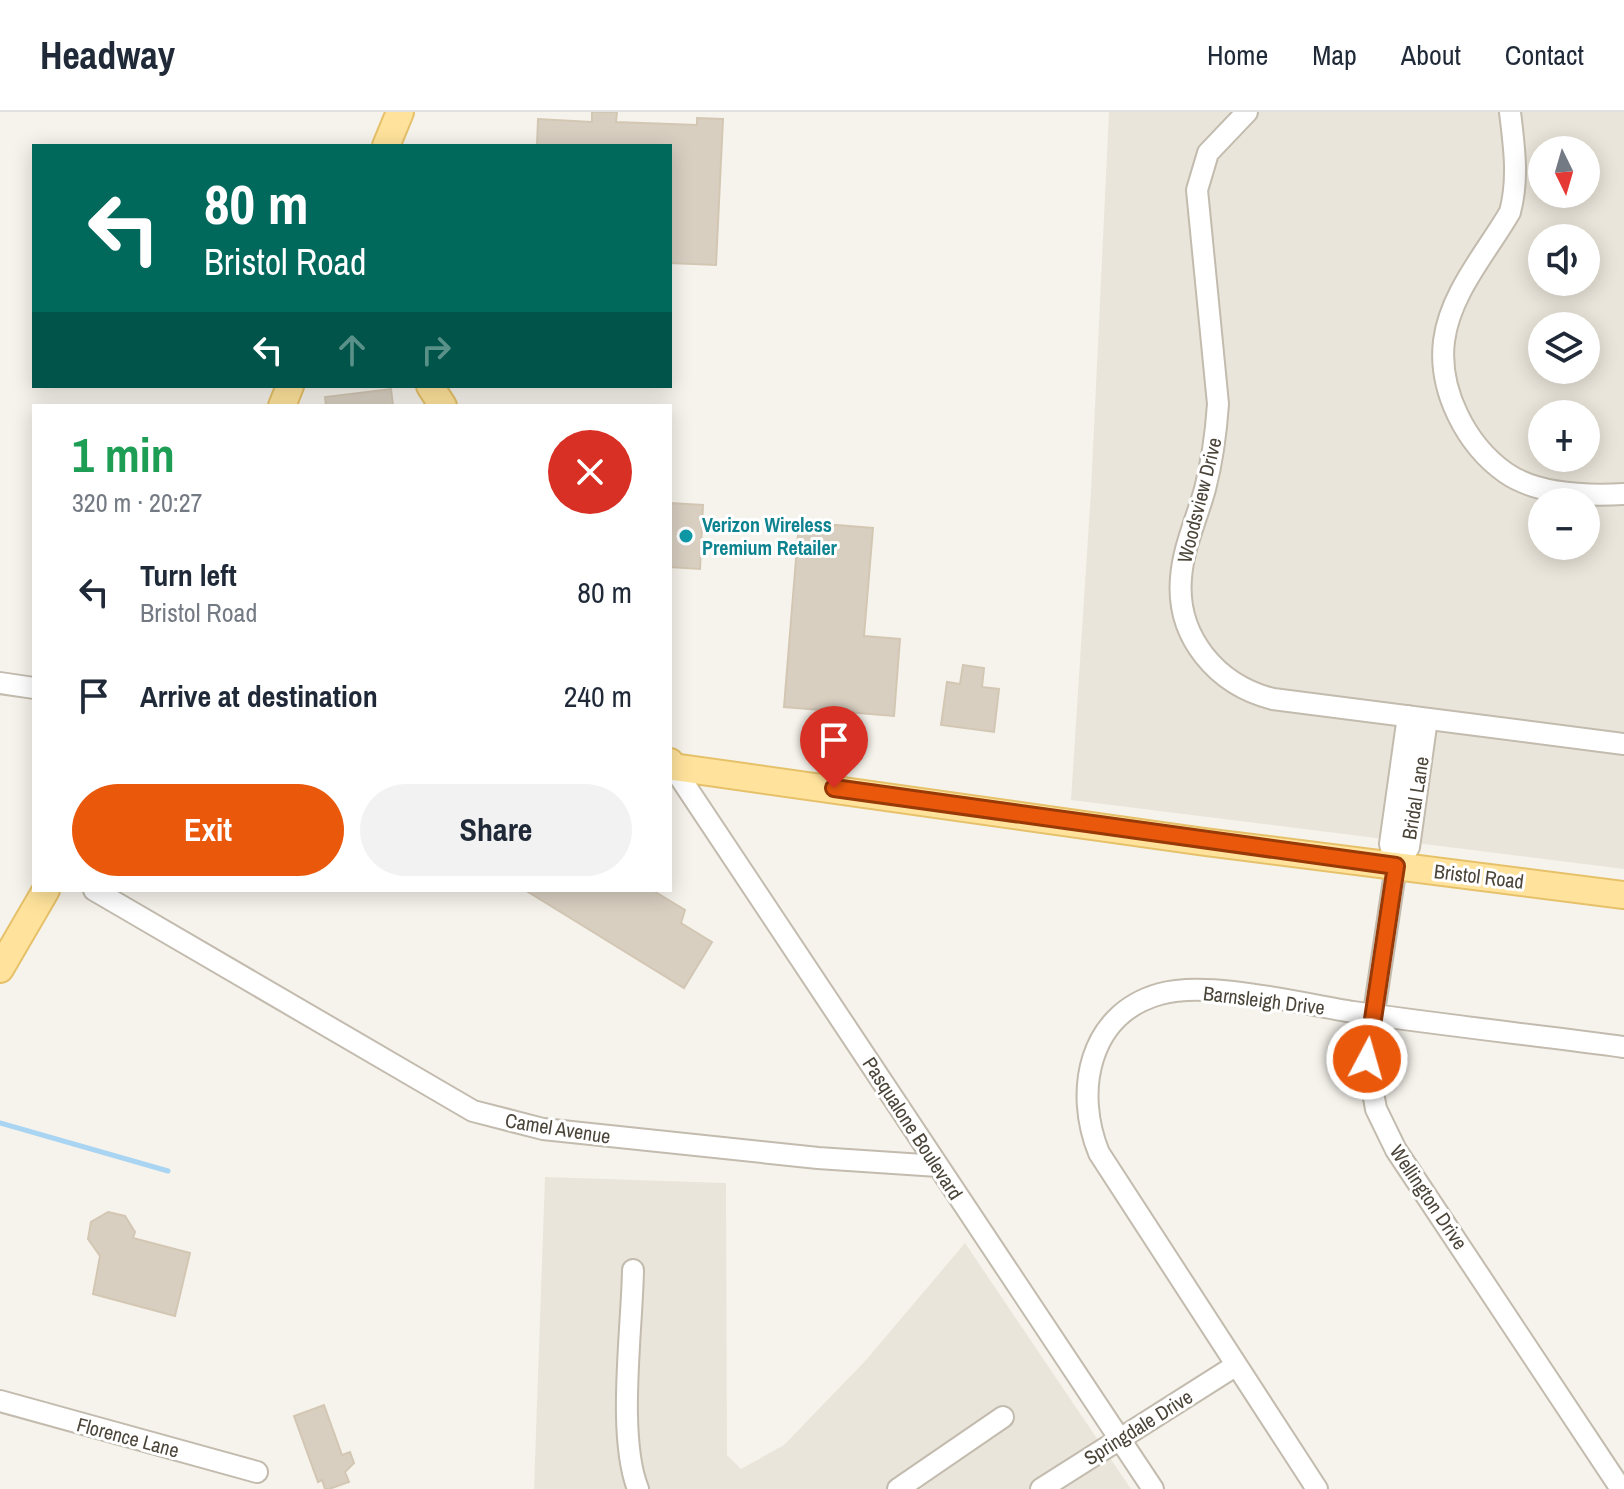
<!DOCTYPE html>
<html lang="en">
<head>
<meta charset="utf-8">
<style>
	body { margin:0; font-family:"Archivo Narrow",sans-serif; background:#f2f2f3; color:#1f2937; height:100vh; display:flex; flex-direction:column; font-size:30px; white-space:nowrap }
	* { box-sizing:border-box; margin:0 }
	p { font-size:26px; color:#747a83 }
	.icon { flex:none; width:44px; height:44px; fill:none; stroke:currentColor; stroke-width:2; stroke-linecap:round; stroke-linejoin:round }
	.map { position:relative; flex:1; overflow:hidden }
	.sheet { position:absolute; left:32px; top:292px; width:640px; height:488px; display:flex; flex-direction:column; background:#fff; border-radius:0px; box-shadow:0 4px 20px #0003 }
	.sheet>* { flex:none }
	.hud { position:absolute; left:32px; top:32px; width:640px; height:244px; border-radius:0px; box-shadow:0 4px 20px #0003; background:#00695c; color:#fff; overflow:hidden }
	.needle { width:52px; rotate:175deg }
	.fabs { position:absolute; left:1528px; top:24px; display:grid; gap:16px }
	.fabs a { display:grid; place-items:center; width:72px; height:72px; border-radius:50%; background:#fff; box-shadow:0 4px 20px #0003; font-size:40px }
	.pin { position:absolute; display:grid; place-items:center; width:68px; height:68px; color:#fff; margin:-82px -34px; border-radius:50% 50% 50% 0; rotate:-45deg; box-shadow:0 0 8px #0007 }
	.pin .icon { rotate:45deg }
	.me { position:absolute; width:88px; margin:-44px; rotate:6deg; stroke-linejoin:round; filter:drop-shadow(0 0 6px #0008) }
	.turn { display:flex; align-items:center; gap:28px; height:168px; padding:0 40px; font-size:36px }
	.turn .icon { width:104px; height:104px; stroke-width:2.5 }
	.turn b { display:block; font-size:56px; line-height:68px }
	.lanes { display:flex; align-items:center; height:76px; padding:0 40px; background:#0003; justify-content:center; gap:40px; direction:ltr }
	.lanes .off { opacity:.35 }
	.round { display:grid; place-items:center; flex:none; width:84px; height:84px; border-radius:42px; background:#f2f2f3 }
	.summary { display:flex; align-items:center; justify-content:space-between; height:136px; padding:0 40px }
	h1 { font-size:48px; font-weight:700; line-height:60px; color:#1e9e55 }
	.primary-button { display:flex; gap:16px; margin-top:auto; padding:16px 40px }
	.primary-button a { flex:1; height:92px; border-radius:48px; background:#ea580c; color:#fff; font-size:32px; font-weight:700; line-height:92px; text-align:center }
	.primary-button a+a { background:#f2f2f3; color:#1f2937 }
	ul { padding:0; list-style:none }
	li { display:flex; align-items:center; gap:24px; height:104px; padding:0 40px }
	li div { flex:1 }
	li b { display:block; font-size:30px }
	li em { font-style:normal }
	header { display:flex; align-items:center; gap:48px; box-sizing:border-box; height:112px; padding:0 40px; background:#fff; border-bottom:2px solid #e0e1e3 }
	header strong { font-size:38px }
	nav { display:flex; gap:44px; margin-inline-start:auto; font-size:28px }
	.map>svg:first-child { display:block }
</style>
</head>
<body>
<header>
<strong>Headway</strong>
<nav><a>Home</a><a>Map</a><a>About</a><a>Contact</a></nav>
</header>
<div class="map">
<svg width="1624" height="1377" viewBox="0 0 1624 1377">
	<rect width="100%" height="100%" fill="#f6f3ec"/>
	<path fill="#eae5da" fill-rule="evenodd" d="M1109 0H1624V757L1071 688 1091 379ZM1542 38H1586V82H1542ZM1542 126H1586V170H1542ZM1542 214H1586V258H1542ZM1542 302H1586V346H1542ZM1542 390H1586V434H1542Z
		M545 1065 726 1071 727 1343 741 1357 784 1333 866 1248 965 1131 1131 1377H534Z"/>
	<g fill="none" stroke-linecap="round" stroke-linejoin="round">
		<path stroke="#a9d4f2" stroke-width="5" d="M0 1011 168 1059"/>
	</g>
	<path fill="#d8cfc1" stroke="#d3c7b4" stroke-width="2" d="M592 0H617L616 10 697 13V6L723 7 716 153 670 151V34H537L538 7 592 10Z
		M391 277 393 293 326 294 325 285Z
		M670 391 703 393 700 457 670 455Z
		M799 410 873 416 864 524 900 527 894 604 784 595Z
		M963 553 984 556 982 575 999 577 994 620 941 613 947 570 960 572Z
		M525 778H652L685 798 681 811 712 830 684 876Z
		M108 1100 125 1104 135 1120 133 1126 190 1141 175 1204 93 1182 100 1144 88 1127 91 1110Z
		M324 1293 342 1343 350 1340 354 1351 345 1360 349 1370 329 1377H325L322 1368 318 1370 294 1304Z"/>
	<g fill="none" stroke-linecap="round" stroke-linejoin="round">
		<g stroke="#c2bbae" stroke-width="24">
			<path id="minor" d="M1247 0 1208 41 1197 78 1218 292C1216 321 1212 350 1205 377 1197 406 1183 436 1181 466 1176 525 1217 573 1273 587L1624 632
				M1510 0C1514 34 1519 66 1510 100 1487 140 1450 181 1444 229 1438 278 1466 333 1506 361 1538 383 1586 384 1624 382
				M0 571 34 576
				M1408 604 1390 732 1396 754 1367 947 1376 997 1396 1038 1621 1377
				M673 655 1153 1377
				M1396 754 1409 735 1427 607
				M94 778 473 999 543 1017 818 1046 938 1054
				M633 1158C632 1218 617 1324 638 1377
				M0 1289 257 1360
				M898 1377 1003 1305
				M1041 1377 1235 1254
				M1317 1377 1099 1041C1074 980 1088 902 1160 882 1208 868 1302 892 1353 900 1443 913 1534 923 1624 935"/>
		</g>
		<g stroke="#e6c16a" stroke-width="30">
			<path id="major" d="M386 34 400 0
				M430 274 443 294
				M282 294 290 274
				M670 650 673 655 1205 730 1624 783
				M0 857 46 778"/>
		</g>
		<use href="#minor" stroke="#fff" stroke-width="20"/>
		<use href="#major" stroke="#ffe39c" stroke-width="26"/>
	</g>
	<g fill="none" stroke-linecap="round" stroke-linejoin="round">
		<g stroke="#983908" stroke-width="20">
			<path id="route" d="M834 676 1396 754 1367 947"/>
		</g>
		<use href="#route" stroke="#ea580c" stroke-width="14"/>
	</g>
	<circle fill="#0f9aa8" stroke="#fff" stroke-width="3" cx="686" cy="424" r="8"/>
	<g text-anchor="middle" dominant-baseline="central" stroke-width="6" stroke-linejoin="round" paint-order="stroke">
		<g font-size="20" fill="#4b4439" stroke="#fff">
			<text transform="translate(1199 388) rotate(-76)">Woodsview Drive</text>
			<text transform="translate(1415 686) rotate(-81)">Bridal Lane</text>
			<text transform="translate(1479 764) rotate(7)">Bristol Road</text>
			<text transform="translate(1264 888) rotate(7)">Barnsleigh Drive</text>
			<text transform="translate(558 1016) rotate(9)">Camel Avenue</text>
			<text transform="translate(913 1016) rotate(57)">Pasqualone Boulevard</text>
			<text transform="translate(1429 1085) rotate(56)">Wellington Drive</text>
			<text transform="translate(1138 1315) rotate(-32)">Springdale Drive</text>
			<text transform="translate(128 1325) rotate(15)">Florence Lane</text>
		</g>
		<g font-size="20" font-weight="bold" fill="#0d838f" stroke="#fff" text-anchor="start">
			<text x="702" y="412">Verizon Wireless<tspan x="702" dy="23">Premium Retailer</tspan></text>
		</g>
	</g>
</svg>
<div class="fabs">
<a><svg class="needle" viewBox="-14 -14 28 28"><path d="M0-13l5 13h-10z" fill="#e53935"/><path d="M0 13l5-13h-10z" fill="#747a83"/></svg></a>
<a><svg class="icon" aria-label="sound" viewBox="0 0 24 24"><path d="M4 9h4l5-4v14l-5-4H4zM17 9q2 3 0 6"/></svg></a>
<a><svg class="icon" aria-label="layers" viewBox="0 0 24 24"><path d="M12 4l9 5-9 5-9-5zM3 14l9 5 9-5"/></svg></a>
<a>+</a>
<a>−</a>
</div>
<div class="pin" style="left:834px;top:676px;background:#d93025"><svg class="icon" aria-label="arrive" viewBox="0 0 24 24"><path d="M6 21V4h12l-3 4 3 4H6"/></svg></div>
<svg class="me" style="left:1367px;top:947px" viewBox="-20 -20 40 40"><circle r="17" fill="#ea580c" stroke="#fff" stroke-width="3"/><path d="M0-11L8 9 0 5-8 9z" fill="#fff"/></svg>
<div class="hud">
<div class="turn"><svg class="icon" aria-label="left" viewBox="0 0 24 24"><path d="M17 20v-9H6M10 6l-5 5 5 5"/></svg><div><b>80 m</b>Bristol Road</div></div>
<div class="lanes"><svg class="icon" aria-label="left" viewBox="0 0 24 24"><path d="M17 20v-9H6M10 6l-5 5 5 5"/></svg><svg class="icon off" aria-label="ahead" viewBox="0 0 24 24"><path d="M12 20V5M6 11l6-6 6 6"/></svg><svg class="icon off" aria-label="right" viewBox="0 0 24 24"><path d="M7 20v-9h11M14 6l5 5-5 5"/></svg></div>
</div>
<section class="sheet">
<div class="summary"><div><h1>1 min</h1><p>320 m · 20:27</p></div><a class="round" style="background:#d93025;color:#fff"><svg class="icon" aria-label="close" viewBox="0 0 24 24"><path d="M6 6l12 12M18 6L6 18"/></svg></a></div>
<ul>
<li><svg class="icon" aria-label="left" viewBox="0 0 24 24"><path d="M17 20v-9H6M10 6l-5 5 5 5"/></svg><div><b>Turn left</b><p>Bristol Road</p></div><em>80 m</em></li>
<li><svg class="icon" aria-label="arrive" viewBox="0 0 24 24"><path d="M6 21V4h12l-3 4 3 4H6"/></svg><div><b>Arrive at destination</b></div><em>240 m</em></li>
</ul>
<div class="primary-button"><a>Exit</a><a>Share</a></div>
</section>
</div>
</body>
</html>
